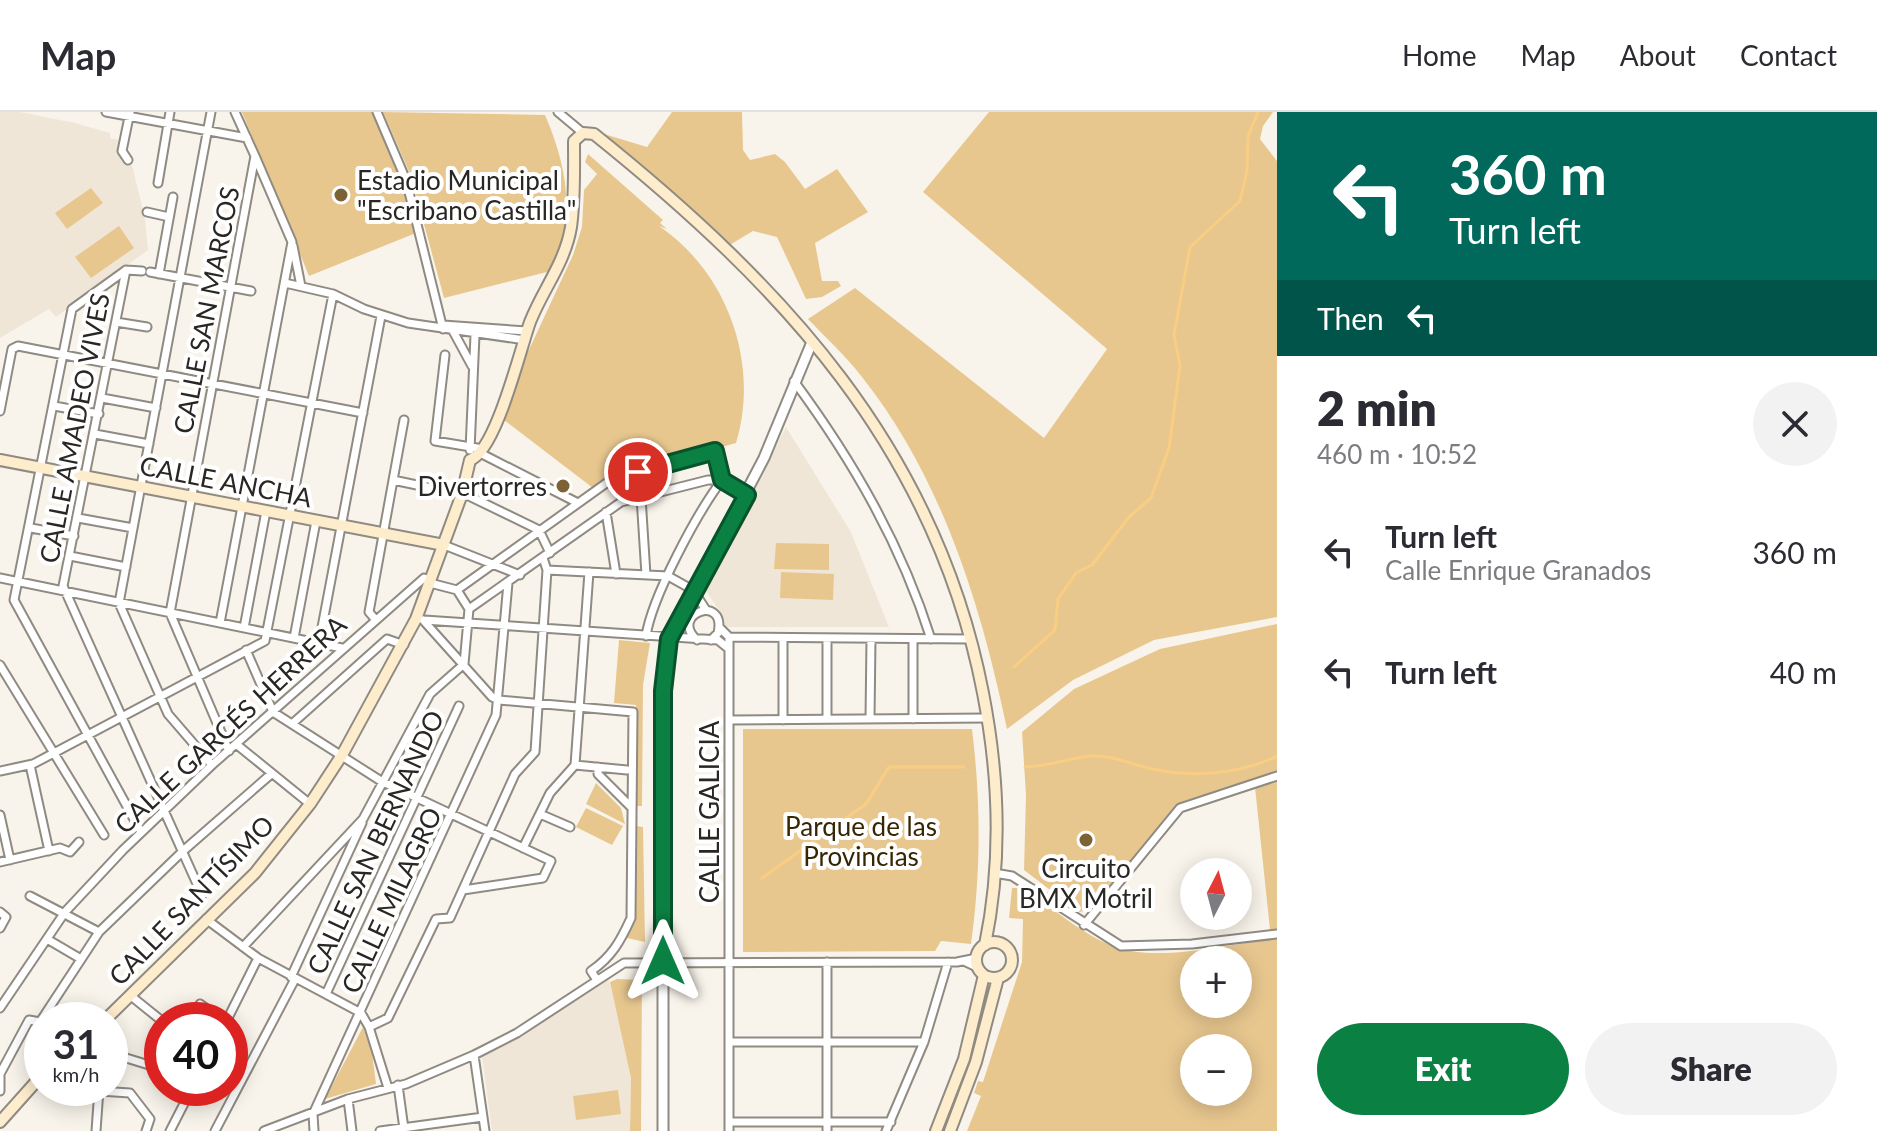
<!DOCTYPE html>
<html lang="en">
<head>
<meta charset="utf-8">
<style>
	body { margin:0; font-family:Lato,sans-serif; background:#f2f2f3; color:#2b2b33; height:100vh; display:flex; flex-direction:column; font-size:30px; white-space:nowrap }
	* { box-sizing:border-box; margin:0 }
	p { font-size:26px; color:#7c7c81 }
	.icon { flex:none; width:44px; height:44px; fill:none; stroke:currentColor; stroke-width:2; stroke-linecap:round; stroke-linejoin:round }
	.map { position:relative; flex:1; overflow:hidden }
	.drawer { display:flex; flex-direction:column; background:#fff; width:600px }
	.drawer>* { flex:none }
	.guide { background:#00695c; color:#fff; overflow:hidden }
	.needle { width:52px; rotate:6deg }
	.controls { position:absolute; left:1180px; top:746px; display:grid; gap:16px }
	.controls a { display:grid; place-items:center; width:72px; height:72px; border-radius:50%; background:#fff; box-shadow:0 4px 20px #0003; font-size:40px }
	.speed { position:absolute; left:24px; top:890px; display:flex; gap:16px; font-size:40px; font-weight:700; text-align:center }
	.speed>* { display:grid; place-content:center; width:104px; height:104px; border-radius:50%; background:#fff; box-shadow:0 4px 20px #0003; line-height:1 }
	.speed small { font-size:20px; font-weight:400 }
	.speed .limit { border:12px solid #d22; background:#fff; color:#111 }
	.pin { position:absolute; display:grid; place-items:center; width:68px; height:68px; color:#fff; margin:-34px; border:4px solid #fff; border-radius:50%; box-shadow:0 2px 8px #0007 }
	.me { position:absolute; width:88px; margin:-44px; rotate:0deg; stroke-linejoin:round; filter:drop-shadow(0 0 6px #0008) }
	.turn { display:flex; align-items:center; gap:28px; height:168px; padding:0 40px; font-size:36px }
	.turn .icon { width:104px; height:104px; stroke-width:2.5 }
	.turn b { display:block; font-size:56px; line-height:68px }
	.then { display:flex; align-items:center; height:76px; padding:0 40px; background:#0003; gap:16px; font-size:30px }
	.round { display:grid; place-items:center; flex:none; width:84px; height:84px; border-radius:42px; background:#f2f2f3 }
	.summary { display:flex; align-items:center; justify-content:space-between; height:136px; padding:0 40px }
	h1 { font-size:48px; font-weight:800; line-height:60px }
	.button { display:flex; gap:16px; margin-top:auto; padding:16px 40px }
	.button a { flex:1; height:92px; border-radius:48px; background:#0b8043; color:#fff; font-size:32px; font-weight:800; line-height:92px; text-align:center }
	.button a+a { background:#f2f2f3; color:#2b2b33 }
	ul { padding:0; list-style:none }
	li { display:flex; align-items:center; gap:24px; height:120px; padding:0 40px }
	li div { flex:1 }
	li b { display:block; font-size:30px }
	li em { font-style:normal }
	header { display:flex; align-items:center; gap:48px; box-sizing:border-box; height:112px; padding:0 40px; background:#fff; border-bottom:2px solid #e1e1e2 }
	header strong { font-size:38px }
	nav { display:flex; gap:44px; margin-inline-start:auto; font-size:28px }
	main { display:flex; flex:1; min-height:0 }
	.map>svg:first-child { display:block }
</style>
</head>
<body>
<header>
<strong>Map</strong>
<nav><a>Home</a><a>Map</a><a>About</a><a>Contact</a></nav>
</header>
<main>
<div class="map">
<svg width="1277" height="1019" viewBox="0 0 1277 1019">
	<rect width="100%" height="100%" fill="#f9f4eb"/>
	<path fill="#f0e6d7" d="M0 0H20L75 11 110 21V26L120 28 118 38 122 49 132 53 145 106 148 138 56 205 49 197 0 226Z
		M786 315 851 420 889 515H725L723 504 704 476Z
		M608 865 622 916 631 966 630 1019H492L482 944Z"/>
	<path fill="#e8c78f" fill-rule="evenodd" d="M242 0H375L402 68 416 121 309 164Z
		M383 0 545 3C567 54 577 106 551 159L444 186 411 64Z
		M672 0H742L743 38 750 48 775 42 785 50 805 77 837 57 868 100 815 131 822 169H838L841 174 822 185 806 187 777 125 753 119 728 134 604 22 647 35Z
		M989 0H1273L1263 14 1260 27 1277 49V505L1154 528 1073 568 1007 617C981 493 942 366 862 265 846 244 826 226 808 207L855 176 1044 326 1107 237 923 80Z
		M588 42 663 108 660 111 667 117 659 114C728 161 760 252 736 331L639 358 637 351 629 352V360L593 376 504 308 527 242 573 143 582 115 584 78 597 62 585 50Z
		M91 76 103 91 67 117 55 101Z
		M119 114 134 136 91 166 75 145Z
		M776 431 829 432V458L774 457Z
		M781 460 834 462 833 488 780 486Z
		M1277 512V659L1179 691 1091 798 1079 800 1024 758 1026 683 1022 620 1074 577 1160 537Z
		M619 528 650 531 643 573 642 694H636V593L614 591Z
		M743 617H972C981 690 981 760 971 832L941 829 935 839 743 840Z
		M1277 668V817L1270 818 1255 675Z
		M596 671 621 696 625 712 586 692Z
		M586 696 623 714 612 733 576 715Z
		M636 714 643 715 645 830 627 826 633 805Z
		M1012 776H1021C1052 794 1081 823 1116 835 1158 851 1232 831 1277 827V1019H967L981 984 974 981 978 969 983 970 1022 850 1023 807 1009 806ZM1194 848H1238V892H1194ZM1194 936H1238V980H1194Z
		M617 867 642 868 641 1019H630L631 966 610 870Z
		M363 915 372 941 376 972 325 987Z
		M618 978 621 1002 576 1008 573 984Z"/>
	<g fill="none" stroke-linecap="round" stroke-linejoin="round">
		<path stroke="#f9cd82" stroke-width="3" d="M1014 555 1055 518 1058 487 1076 461 1092 453 1129 405 1151 386 1169 336 1180 253 1174 223 1190 135 1240 89 1247 59 1248 24 1258 0
			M1025 655C1049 655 1070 645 1093 644 1111 643 1131 652 1148 656 1190 666 1238 663 1277 644
			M762 766 866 692 889 655H964"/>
		<g stroke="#8f8a82" stroke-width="11">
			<path id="minor" d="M106 0 247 26
				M211 0 119 491 168 602 212 653
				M377 0 406 68 443 217
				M558 0 583 21
				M128 48 122 39 130 0
				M158 71 170 0
				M147 100 169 105
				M293 134 301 174
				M126 158 63 474 202 783
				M150 160 251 179
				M159 162 173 85
				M285 171 333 182 364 197 408 211 525 228
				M116 210 147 215
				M443 213 527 219
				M453 219 472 254
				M445 243 435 329 483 337
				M794 269C853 349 901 432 931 527
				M102 286 156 296
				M54 294 99 302
				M0 299 12 237 18 234 363 301
				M95 322 149 332
				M470 338 475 223
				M480 341 578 391
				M393 368 469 384 539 418 550 441
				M641 385 646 463
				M606 400 616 462
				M78 406 133 416
				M31 416 74 424
				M444 433 520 463
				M70 444 126 455
				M547 458 668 464 693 478 706 498
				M0 466 342 536
				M430 471 457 478 612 367 715 339 722 368C697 401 652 485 646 524
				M457 478 469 497
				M375 507 369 500 404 308
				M423 508 492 585 499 588 633 600 631 806C621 828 612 845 591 859L597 868
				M424 508 718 528 729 537
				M220 511 292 130 255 44
				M244 516 266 399
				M720 516 729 525 970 527
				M294 526 316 409
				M913 527V607
				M697 528C668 502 727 481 718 521L711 528
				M319 531 381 204
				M246 538 273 600 381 669 551 749 543 766 463 778
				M0 553 104 723
				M827 607V526
				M870 607 871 527
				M730 608 988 606
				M783 608V526
				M293 611 387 527 404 533
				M236 632 310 692
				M229 639 170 501 255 44 235 0
				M30 653 49 739
				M575 653 589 460
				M575 653 627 658
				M598 655V662L632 696
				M0 659 33 652 265 529 333 182
				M540 702 570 715
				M0 703 10 748
				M141 720 14 488 72 197 126 158 142 159
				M523 736 550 681 575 653
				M0 750 60 736 70 740 79 730
				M994 761 1012 764 1121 834 1192 832 1277 822
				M30 784 99 820
				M0 800 6 805 0 816
				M206 807 258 846 361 901 369 915 388 976
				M1084 813 1180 696 1277 664
				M47 827 81 847
				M243 835 363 707 430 582 464 552 469 497 621 390 708 368H722L747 383
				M966 850 979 856
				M291 865 362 711
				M326 882 459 594
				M131 884 162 909
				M200 892 222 908
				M0 896 65 800 123 738 212 653 424 466 431 468
				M227 908 258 846
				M369 915 388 906 436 807 450 806 515 662 535 640 547 458 543 446
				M729 930H924
				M110 941 162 957
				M474 943 485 1019
				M0 962 29 908 40 910 99 820 183 739 270 663
				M0 964V979
				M398 973 404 1017
				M99 979 130 981 150 1007 146 1019
				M348 987 352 1019
				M729 1010H891
				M96 1019 99 977
				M170 1019 192 976
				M215 1019 295 867
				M264 1019 348 987 406 972 474 943 517 921 624 851 957 850 977 846
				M314 1019 313 1002 496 603 508 471
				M380 1019 483 1005
				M729 1019V525
				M827 1019V850
				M886 1019 924 930 948 850"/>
		</g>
		<g stroke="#8f8a82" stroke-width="13">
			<path id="tertiary" d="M663 1019V579L669 527 764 346 812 230"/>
		</g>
		<g stroke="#8f8a82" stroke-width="14">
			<path id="secondary" d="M0 348 444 433
				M976 848a18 18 0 1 1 36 0a18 18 0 1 1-36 0Z
				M105 908 255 761 310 692 342 643 416 507 462 382 470 348C496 339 520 238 530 210 543 177 565 151 571 115 575 86 574 57 574 29L583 21 594 22C782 173 936 336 983 581 999 663 1002 751 985 833
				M0 1010 42 963
				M936 1019 964 947 984 863
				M950 1019 976 950 998 866"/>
		</g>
		<use href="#minor" stroke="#fff" stroke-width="7"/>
		<use href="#tertiary" stroke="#fff" stroke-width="9"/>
		<use href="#secondary" stroke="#feedcd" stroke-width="10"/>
	</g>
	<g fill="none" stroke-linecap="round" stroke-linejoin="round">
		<g stroke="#07532c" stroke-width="20">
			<path id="route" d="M638 360 715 339 722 368 747 383 669 527 663 579V849"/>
		</g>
		<use href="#route" stroke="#0b8043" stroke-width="14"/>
	</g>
	<g fill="#7c6234" stroke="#fff" stroke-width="3">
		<circle cx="341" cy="83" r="8"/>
		<circle cx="563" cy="374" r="8"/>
		<circle cx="1086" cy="728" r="8"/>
	</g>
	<g text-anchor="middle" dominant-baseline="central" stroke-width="8" stroke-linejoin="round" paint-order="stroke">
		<g font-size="26" fill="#292724" stroke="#fff" text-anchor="start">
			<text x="357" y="68">Estadio Municipal<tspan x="357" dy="30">"Escribano Castilla"</tspan></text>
			<text x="547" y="374" text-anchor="end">Divertorres</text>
			<text x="1086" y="756" text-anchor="middle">Circuito<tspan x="1086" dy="30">BMX Motril</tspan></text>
		</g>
		<g font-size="26" fill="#292724" stroke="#fff">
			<text transform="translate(206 198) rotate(-79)">CALLE SAN MARCOS</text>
			<text transform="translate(74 316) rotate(-79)">CALLE AMADEO VIVES</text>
			<text transform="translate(226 369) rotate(11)">CALLE ANCHA</text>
			<text transform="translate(230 612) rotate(-43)">CALLE GARCÉS HERRERA</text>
			<text transform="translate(709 700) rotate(-90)">CALLE GALICIA</text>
			<text transform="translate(375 730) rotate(-65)">CALLE SAN BERNANDO</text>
			<text transform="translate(191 788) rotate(-46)">CALLE SANTÍSIMO</text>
			<text transform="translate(391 788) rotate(-65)">CALLE MILAGRO</text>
		</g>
		<g font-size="26" fill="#372604" stroke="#fff">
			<text x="861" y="714">Parque de las<tspan x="861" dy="30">Provincias</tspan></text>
		</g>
	</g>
</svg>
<div class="controls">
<a><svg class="needle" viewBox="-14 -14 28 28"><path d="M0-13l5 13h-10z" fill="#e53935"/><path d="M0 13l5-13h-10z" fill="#7c7c81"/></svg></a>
<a>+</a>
<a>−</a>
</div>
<div class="speed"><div>31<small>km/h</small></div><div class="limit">40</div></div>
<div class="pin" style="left:638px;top:360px;background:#d93025"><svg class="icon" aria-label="arrive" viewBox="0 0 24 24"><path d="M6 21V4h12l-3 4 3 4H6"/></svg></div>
<svg class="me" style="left:663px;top:849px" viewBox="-20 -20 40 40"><path d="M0-17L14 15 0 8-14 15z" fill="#0b8043" stroke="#fff" stroke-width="4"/></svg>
</div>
<section class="drawer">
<div class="guide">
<div class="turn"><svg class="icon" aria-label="left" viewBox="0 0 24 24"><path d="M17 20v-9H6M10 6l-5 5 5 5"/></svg><div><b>360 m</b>Turn left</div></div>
<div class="then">Then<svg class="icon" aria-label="left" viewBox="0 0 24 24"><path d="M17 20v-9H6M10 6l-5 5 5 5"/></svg></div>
</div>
<div class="summary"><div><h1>2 min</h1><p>460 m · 10:52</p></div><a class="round"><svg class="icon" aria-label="close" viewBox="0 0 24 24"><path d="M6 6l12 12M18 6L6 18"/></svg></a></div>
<ul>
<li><svg class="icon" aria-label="left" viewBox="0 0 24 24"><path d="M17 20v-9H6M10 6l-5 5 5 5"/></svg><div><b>Turn left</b><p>Calle Enrique Granados</p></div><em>360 m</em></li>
<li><svg class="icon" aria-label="left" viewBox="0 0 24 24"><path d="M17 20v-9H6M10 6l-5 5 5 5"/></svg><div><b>Turn left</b></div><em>40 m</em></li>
</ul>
<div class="button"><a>Exit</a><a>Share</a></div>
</section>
</main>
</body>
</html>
